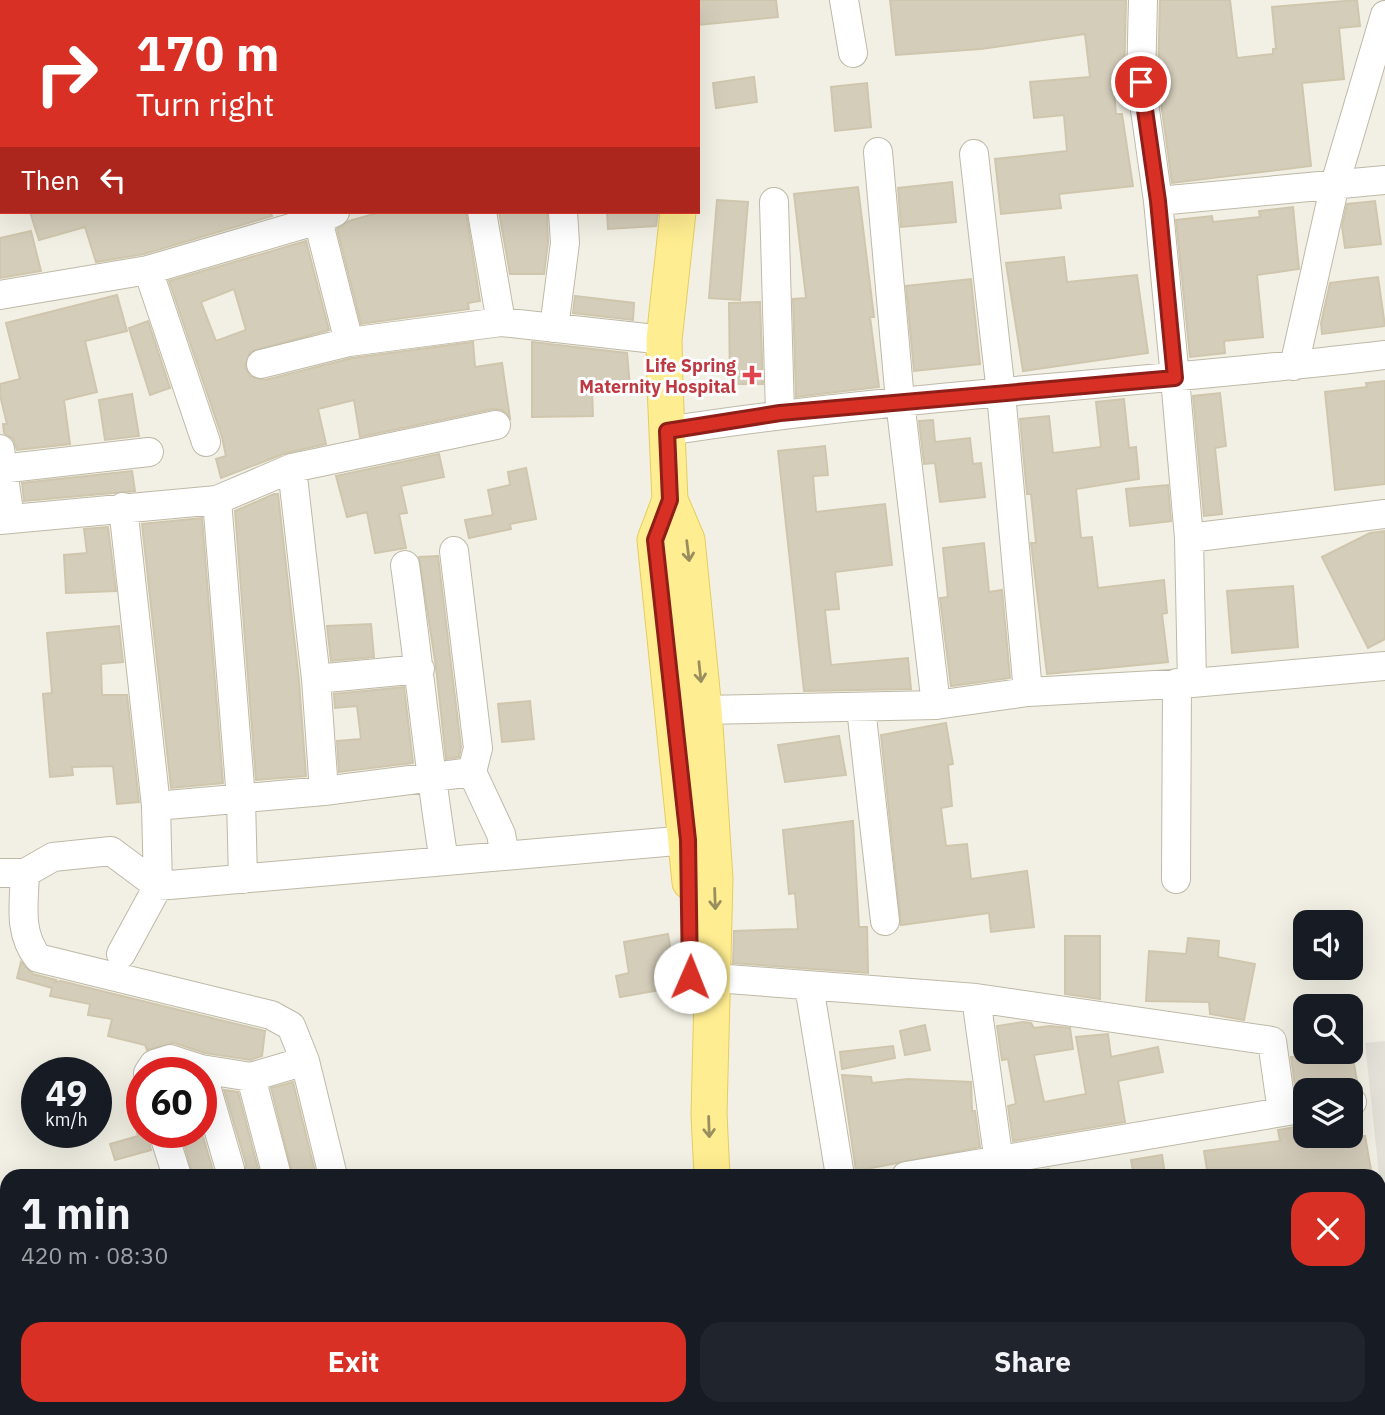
<!DOCTYPE html>
<html lang="en">
<head>
<meta charset="utf-8">
<style>
	body { margin:0; font-family:"IBM Plex Sans",sans-serif; background:#20242c; color:#f1f3f6; height:100vh; display:flex; flex-direction:column; font-size:26px; white-space:nowrap }
	* { box-sizing:border-box; margin:0 }
	p { font-size:23px; color:#9ea1a6 }
	.icon { flex:none; width:38px; height:38px; fill:none; stroke:currentColor; stroke-width:2; stroke-linecap:round; stroke-linejoin:round }
	.map { position:relative; flex:1; overflow:hidden }
	.details { position:absolute; left:0px; top:1169px; width:1386px; height:247px; display:flex; flex-direction:column; background:#171b24; border-radius:21px 21px 0 0; box-shadow:0 7px 28px #0002 }
	.details>* { flex:none }
	.hud { position:absolute; left:0px; top:0px; width:700px; height:214px; box-shadow:0 7px 28px #0002; background:#d93025; color:#fff; overflow:hidden }
	.controls { position:absolute; left:1293px; top:910px; display:grid; gap:14px }
	.controls a { display:grid; place-items:center; width:70px; height:70px; border-radius:14px; background:#171b24; box-shadow:0 7px 28px #0002; font-size:35px }
	.speed { position:absolute; left:21px; top:1057px; display:flex; gap:14px; font-size:35px; font-weight:700; text-align:center }
	.speed>* { display:grid; place-content:center; width:91px; height:91px; border-radius:50%; background:#171b24; box-shadow:0 7px 28px #0002; line-height:1 }
	.speed small { font-size:18px; font-weight:400 }
	.speed .limit { border:10px solid #d22; background:#fff; color:#111 }
	.pin { position:absolute; display:grid; place-items:center; width:60px; height:60px; color:#fff; margin:-30px; border:4px solid #fff; border-radius:50%; box-shadow:0 2px 7px #0007 }
	.me { position:absolute; width:77px; margin:-38px; rotate:1deg; stroke-linejoin:round; filter:drop-shadow(0 0 5px #0008) }
	.turn { display:flex; align-items:center; gap:24px; height:147px; padding:0 21px; font-size:32px }
	.turn .icon { width:91px; height:91px; stroke-width:2.5 }
	.turn b { display:block; font-size:49px; line-height:60px }
	.then { display:flex; align-items:center; height:66px; padding:0 21px; background:#0003; gap:14px; font-size:26px }
	.round { display:grid; place-items:center; flex:none; width:74px; height:74px; border-radius:21px; background:#20242c }
	.overview { display:flex; align-items:center; justify-content:space-between; height:119px; padding:0 21px }
	h1 { font-size:42px; font-weight:700; line-height:52px }
	.action { display:flex; gap:14px; margin-top:auto; padding:14px 21px }
	.action a { flex:1; height:80px; border-radius:21px; background:#d93025; color:#fff; font-size:28px; font-weight:700; line-height:80px; text-align:center }
	.action a+a { background:#20242c; color:#f1f3f6 }
	.map>svg:first-child { display:block }
</style>
</head>
<body>
<div class="map">
<svg width="1385" height="1415" viewBox="0 0 1385 1415">
	<rect width="100%" height="100%" fill="#f2f0e4"/>
	<path fill="#e4e1d9" d="M1385 1041V1415H740V1409H1379V1176H1374L1379 1175 1365 1043Z"/>
	<path fill="#d4cdba" stroke="#cfc6ad" stroke-width="2" fill-rule="evenodd" d="M698 0H776L778 17 698 25Z
		M890 0H1126L1124 79 1113 80 1116 114H1122L1133 186 1059 194 1061 208 1001 214 995 159 1067 151 1064 115 1034 118 1030 82 1090 77 1085 34 981 49 896 55Z
		M1160 0H1230L1237 58 1273 54V49H1276L1272 7 1357 0 1360 26 1339 28 1344 79 1302 83 1311 166 1172 183 1158 81Z
		M754 77 757 102 716 108 713 83Z
		M867 83 871 127 835 131 831 87Z
		M952 182 956 222 901 227 898 188Z
		M858 187 874 317H870L879 387 796 397 793 299 806 298 794 194Z
		M717 200 748 202 740 300 709 298Z
		M1375 201 1381 244 1345 248 1342 226 1347 204Z
		M1293 207 1299 269 1257 275 1263 337 1224 341 1225 353 1190 357 1176 220 1212 216 1213 222 1260 217 1259 211Z
		M30 212H270L272 216 144 254 96 262 85 227 39 240Z
		M381 212H466L480 301 468 303 469 309 361 324 337 229 349 221Z
		M499 212H547L548 242 544 274H510Z
		M607 212H658L656 226 608 229Z
		M31 231 41 271 0 278V238Z
		M306 241 329 330 250 352 245 367 250 376 265 380 352 358 473 342 475 367 502 363 510 418 502 410 493 409 360 437 354 400 318 409 326 444 286 453 221 478 216 459 226 456 222 437 169 281ZM234 289 246 330 216 341 201 302Z
		M1064 257 1067 282 1137 275 1148 353 1023 371 1006 263Z
		M1378 277 1385 326 1322 334 1321 323 1330 283Z
		M971 279 980 364 914 371 906 286Z
		M117 295 127 331 85 341 97 392 64 400 70 444 17 450 13 439 4 433 3 424H7L0 395V384L20 379 6 323Z
		M575 296 634 303 633 320 573 313Z
		M760 302 763 384H730L729 303Z
		M148 321 170 388 150 395 129 328Z
		M532 342 627 353 630 387 592 390 593 416 532 417Z
		M1385 381V484L1335 490 1325 392 1367 387 1366 383Z
		M1220 393 1226 446 1215 448 1222 514 1204 516 1193 396Z
		M132 394 139 436 105 440 99 400Z
		M1124 399 1129 448 1136 447 1139 479 1076 489 1081 538 1092 537 1098 588 1164 580 1167 613 1162 614 1168 662 1047 674 1031 543H1036L1031 494H1027L1020 419 1049 416 1053 453 1101 447 1096 402Z
		M933 420 935 442 970 438 973 464 981 463 985 497 940 502 935 463 924 464 919 421Z
		M825 446 828 475 813 476 816 512 885 504 892 565 835 572 839 609 825 610 831 665 908 658 911 689 804 691 778 451Z
		M439 454 444 477 401 486 407 513 399 514 406 548 375 553 367 512 347 517 336 476Z
		M526 468 536 519 510 524 511 529 469 538 465 520 493 515 488 490 510 485 508 472Z
		M132 471 135 491 24 501 22 483Z
		M1168 485 1171 521 1130 526 1126 489Z
		M274 494H278L299 681 306 776 256 780 235 511Z
		M202 518 223 783 171 788 142 524Z
		M108 527 116 591 66 593 64 555 87 553 84 529Z
		M1385 531V639L1368 648 1322 557 1370 533Z
		M984 543 989 592 1002 590 1010 678 951 686 940 598 948 597 943 548Z
		M438 556 461 747 459 757 446 759 436 667 419 557Z
		M1293 586 1298 647 1232 653 1227 591Z
		M371 624 374 657 331 661 327 626Z
		M119 626 123 662 101 664 102 695H127L139 802 117 804 113 766 72 767 73 775 50 777 43 694 52 693 47 633Z
		M404 687 413 763 339 772 337 741 361 739 357 706 335 708 334 694Z
		M530 701 534 739 502 742 498 704Z
		M946 723 953 764 948 765 952 806 941 808 946 846 967 844 971 879 1027 871 1034 927 991 932 989 913 901 925 881 735Z
		M839 736 846 775 785 782 778 745Z
		M853 821 859 927H867L868 973 733 963 734 931 798 929 795 893 789 894 783 830Z
		M668 934 677 987 620 997 616 976 629 973 624 942Z
		M1065 936H1100V999L1065 994Z
		M1188 938 1219 941 1218 957 1255 964 1244 1020 1210 1014 1209 1002 1146 1001 1149 951 1186 954Z
		M21 962 33 974 56 980 55 982 61 981 265 1031 262 1056 250 1060 205 1053 174 1043 147 1050 145 1045 108 1036 112 1019 88 1015 90 1004 50 996 52 988 17 978Z
		M1023 1022 1031 1023 1034 1028 1050 1026 1070 1028 1073 1049 1034 1055 1044 1102 1086 1094 1076 1037 1108 1034 1111 1057 1158 1047 1163 1072 1118 1081 1125 1122 1013 1141 1008 1106 1016 1104 1008 1059 1002 1060 997 1026Z
		M925 1025 930 1050 905 1055 900 1031Z
		M893 1046 895 1058 842 1069 840 1052Z
		M1322 1052H1352L1358 1087 1296 1093 1291 1057Z
		M842 1075 871 1077 872 1083 908 1079 971 1082 972 1111H975L980 1147 856 1171Z
		M293 1082 316 1176H293L271 1088Z
		M224 1090 238 1092 260 1176H245L246 1164Z
		M1306 1125V1136H1365L1371 1170 1332 1176H1208L1204 1151 1280 1141 1278 1130Z
		M201 1130 214 1174 215 1176H193L181 1132H201Z
		M137 1132H147L151 1150 115 1160 110 1144 138 1136Z
		M1162 1155 1165 1176H1134L1131 1160Z
		M1049 1169 1050 1176H1007L1009 1175Z"/>
	<g fill="none" stroke-linecap="round" stroke-linejoin="round">
		<g stroke="#beb9a7" stroke-width="30">
			<path id="minor" d="M844 0 853 53
				M1143 0 1141 82 1158 201 1175 378 1189 538 1192 683
				M878 152 900 401 936 705
				M974 154 1001 393 1028 692
				M1158 201 1385 180
				M774 202 780 413
				M482 212 501 322
				M318 220 349 342
				M148 270 206 442
				M0 295 148 270 318 220 335 212
				M554 328 565 243 563 212
				M261 364 349 342 501 322 664 340
				M1294 366 1335 184 1385 15
				M667 431C905 394 1146 384 1385 355
				M0 449 10 519
				M292 468 316 679 324 791
				M0 469 149 452
				M217 500 241 799 243 879
				M0 520 217 500 292 468 496 425
				M1189 538 1385 514
				M405 565C419 663 428 763 444 861
				M316 679 420 669
				M861 708 885 921
				M704 710 936 705 1028 692 1192 683 1385 666
				M472 772 501 834 505 856
				M156 806 324 791 472 772 478 748 454 551
				M0 873H25L53 857 111 851 158 886 688 840
				M25 873C24 904 18 932 38 958L271 1015 291 1026 305 1061 333 1176
				M1176 879 1177 683
				M121 954 158 886 156 806 123 507
				M715 978 976 998 1272 1041 1282 1112
				M809 986 840 1176
				M976 998 999 1162
				M201 1069 230 1169
				M148 1073 154 1064 170 1059 201 1069 251 1077 305 1061
				M251 1077 277 1176
				M1351 1102H1352
				M163 1132 177 1176
				M906 1176 1306 1108
				M0 1225 7 1226"/>
		</g>
		<g stroke="#e4cd60" stroke-width="37">
			<path id="major" d="M674 0V2
				M678 212 664 340 665 386 670 500 687 540 704 710 715 879 709 1114 712 1176
				M670 500 655 540 690 882
				M698 1409V1415"/>
		</g>
		<use href="#minor" stroke="#fff" stroke-width="28"/>
		<use href="#major" stroke="#ffed91" stroke-width="35"/>
	</g>
	<defs><path id="oneway-shaft" d="M-6 0H5M1.5-3L5.5 0L1.5 3" fill="none" stroke-width="1.6" stroke-linecap="round" stroke-linejoin="round" transform="scale(1.75)"/></defs>
	<g stroke="#998e5e">
		<use href="#oneway-shaft" transform="translate(688 551) rotate(83)"/>
		<use href="#oneway-shaft" transform="translate(700 672) rotate(84)"/>
		<use href="#oneway-shaft" transform="translate(715 899) rotate(88)"/>
		<use href="#oneway-shaft" transform="translate(709 1127) rotate(88)"/>
	</g>
	<g fill="none" stroke-linecap="round" stroke-linejoin="round">
		<g stroke="#8d1f18" stroke-width="18">
			<path id="route" d="M690 977 688 840 655 540 670 500 667 431 780 413 1175 378 1158 201 1141 82"/>
		</g>
		<use href="#route" stroke="#d93025" stroke-width="12"/>
	</g>
	<path fill="#e0444e" stroke="#fff" stroke-width="2.5" d="M748.5 364.5h7v7h7v7h-7v7h-7v-7h-7v-7h7z"/>
	<g text-anchor="middle" dominant-baseline="central" stroke-width="6" stroke-linejoin="round" paint-order="stroke">
		<g font-size="18" font-weight="bold" fill="#be3a42" stroke="#fff" text-anchor="end">
			<text x="736" y="365">Life Spring<tspan x="736" dy="21">Maternity Hospital</tspan></text>
		</g>
	</g>
</svg>
<div class="controls">
<a><svg class="icon" aria-label="sound" viewBox="0 0 24 24"><path d="M4 9h4l5-4v14l-5-4H4zM17 9q2 3 0 6"/></svg></a>
<a><svg class="icon" aria-label="search" viewBox="0 0 24 24"><circle cx="10" cy="10" r="6"/><path d="M15 15l6 6"/></svg></a>
<a><svg class="icon" aria-label="layers" viewBox="0 0 24 24"><path d="M12 4l9 5-9 5-9-5zM3 14l9 5 9-5"/></svg></a>
</div>
<div class="speed"><div>49<small>km/h</small></div><div class="limit">60</div></div>
<div class="pin" style="left:1141px;top:82px;background:#d93025"><svg class="icon" aria-label="arrive" viewBox="0 0 24 24"><path d="M6 21V4h12l-3 4 3 4H6"/></svg></div>
<svg class="me" style="left:690px;top:977px" viewBox="-20 -20 40 40"><circle r="19" fill="#fff"/><path d="M0-13L10 11 0 6-10 11z" fill="#d93025"/></svg>
<div class="hud">
<div class="turn"><svg class="icon" aria-label="right" viewBox="0 0 24 24"><path d="M7 20v-9h11M14 6l5 5-5 5"/></svg><div><b>170 m</b>Turn right</div></div>
<div class="then">Then<svg class="icon" aria-label="left" viewBox="0 0 24 24"><path d="M17 20v-9H6M10 6l-5 5 5 5"/></svg></div>
</div>
<section class="details">
<div class="overview"><div><h1>1 min</h1><p>420 m · 08:30</p></div><a class="round" style="background:#d93025;color:#fff"><svg class="icon" aria-label="close" viewBox="0 0 24 24"><path d="M6 6l12 12M18 6L6 18"/></svg></a></div>
<div class="action"><a>Exit</a><a>Share</a></div>
</section>
</div>
</body>
</html>
